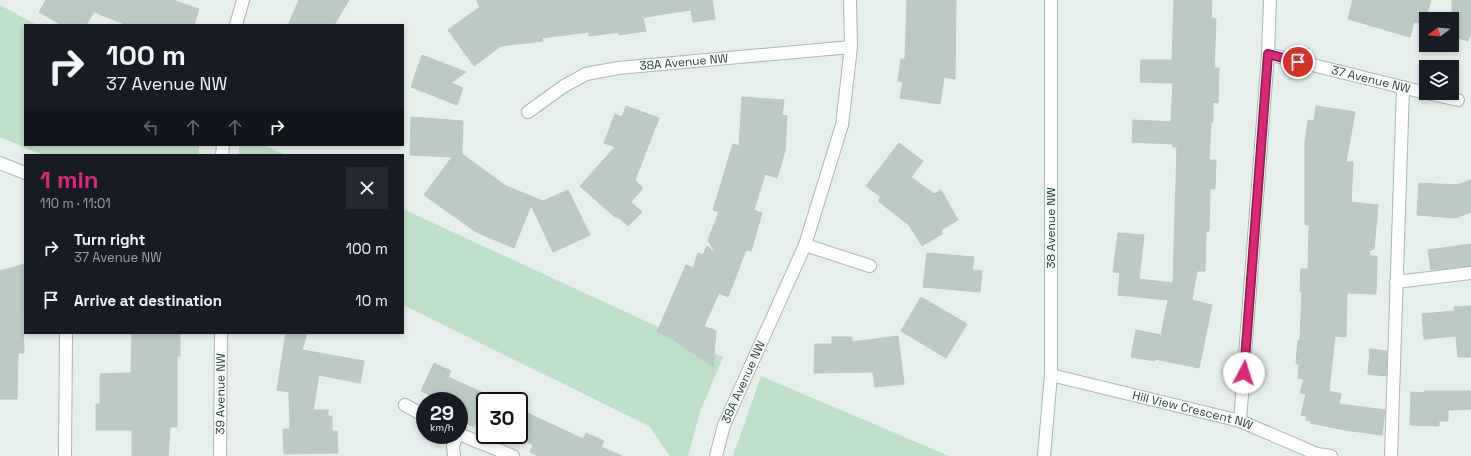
<!DOCTYPE html>
<html lang="en">
<head>
<meta charset="utf-8">
<style>
	body { margin:0; font-family:"Space Grotesk",sans-serif; background:#242831; color:#f1f3f6; height:100vh; display:flex; flex-direction:column; font-size:15px; white-space:nowrap }
	* { box-sizing:border-box; margin:0 }
	p { font-size:13px; color:#9ea1a6 }
	.icon { flex:none; width:22px; height:22px; fill:none; stroke:currentColor; stroke-width:2; stroke-linecap:round; stroke-linejoin:round }
	.map { position:relative; flex:1; overflow:hidden }
	.side { position:absolute; left:24px; top:154px; width:380px; height:180px; display:flex; flex-direction:column; background:#171b24; border-radius:0px; box-shadow:0 2px 6px #0003 }
	.side>* { flex:none }
	.top-card { position:absolute; left:24px; top:24px; width:380px; height:122px; border-radius:0px; box-shadow:0 2px 6px #0003; background:#171b24; color:#f1f3f6; overflow:hidden }
	.needle { width:26px; rotate:254deg }
	.buttons { position:absolute; left:1419px; top:12px; display:grid; gap:8px }
	.buttons a { display:grid; place-items:center; width:40px; height:40px; border-radius:0px; background:#171b24; box-shadow:0 2px 6px #0003; font-size:20px }
	.speed { position:absolute; left:416px; top:392px; display:flex; gap:8px; font-size:20px; font-weight:700; text-align:center }
	.speed>* { display:grid; place-content:center; width:52px; height:52px; border-radius:50%; background:#171b24; box-shadow:0 2px 6px #0003; line-height:1 }
	.speed small { font-size:10px; font-weight:400 }
	.speed .limit { border:2px solid #111; border-radius:6px; background:#fff; color:#111 }
	.pin { position:absolute; display:grid; place-items:center; width:34px; height:34px; color:#fff; margin:-17px; border:2px solid #fff; border-radius:50%; box-shadow:0 1px 4px #0007 }
	.me { position:absolute; width:44px; margin:-22px; rotate:5deg; stroke-linejoin:round; filter:drop-shadow(0 0 3px #0008) }
	.turn { display:flex; align-items:center; gap:14px; height:84px; padding:0 16px; font-size:18px }
	.turn .icon { width:52px; height:52px; stroke-width:2.5 }
	.turn b { display:block; font-size:28px; line-height:34px }
	.lanes { display:flex; align-items:center; height:38px; padding:0 16px; background:#0003; justify-content:center; gap:20px; direction:ltr }
	.lanes .off { opacity:.35 }
	.round { display:grid; place-items:center; flex:none; width:42px; height:42px; border-radius:0px; background:#242831 }
	.head { display:flex; align-items:center; justify-content:space-between; height:68px; padding:0 16px }
	h1 { font-size:24px; font-weight:700; line-height:30px; color:#db2777 }
	ul { padding:0; list-style:none }
	li { display:flex; align-items:center; gap:12px; height:52px; padding:0 16px }
	li div { flex:1 }
	li b { display:block; font-size:15px }
	li em { font-style:normal }
	.map>svg:first-child { display:block }
</style>
</head>
<body>
<div class="map">
<svg width="1471" height="456" viewBox="0 0 1471 456">
	<rect width="100%" height="100%" fill="#e6efeb"/>
	<path fill="#bfe0c8" d="M0 5 37 25H25V145H199V155H42L0 137Z
		M239 145H264L286 155H239Z
		M403 209 723 357 700 412 688 456H670L649 426 403 305Z
		M761 376 949 456H733Z"/>
	<path fill="#bbcac4" stroke="#b8c9c2" d="M46 0H173L199 9 194 25H127L94 12 86 25H62L39 12Z
		M299 0H349L334 25H288Z
		M476 0H712L715 19 693 22 691 10 657 15 643 18 646 31 619 35V32L589 36V32L542 38 543 41 501 46 474 66 448 30 480 7Z
		M907 0H956L955 79 944 77 940 104 900 98 903 82 898 81 901 59H905Z
		M1174 0H1212L1211 18 1216 19 1214 68H1219L1218 103 1213 102V122H1211L1209 160H1216L1215 189H1210L1209 231H1206L1205 271H1197L1192 300 1212 305 1199 368 1155 359V361L1131 357 1136 330 1161 335 1168 300 1118 295 1120 273 1113 272 1118 233 1144 235 1139 279 1173 283 1177 147H1173V144L1132 142 1133 120 1171 122 1173 83 1140 82 1141 60H1172Z
		M1353 0H1431L1424 24 1414 22 1410 37 1348 19Z
		M1452 0H1471V31L1468 41 1452 36Z
		M422 55 466 72 451 83 463 88 457 105 411 87Z
		M742 97 784 100 782 115 787 116 785 151 777 178 765 174 754 210 762 213 751 251 746 250 728 297 719 293 704 326 716 331 713 367 673 339 657 332 686 265 693 268 698 253 703 255 707 246 716 254 708 240 719 212 713 210 733 144 739 146Z
		M626 106 659 118 635 180 643 188 631 202 642 212 628 226 618 217 616 218 580 186 615 147 604 143 615 114 622 117Z
		M1316 106 1355 112 1346 162H1353L1351 202 1378 205 1374 249 1369 251 1370 256H1377L1376 294 1347 293 1346 337 1335 336 1329 391 1341 394 1339 404 1385 410 1382 435 1345 430 1310 423 1311 421 1306 420 1307 416 1301 415 1306 394 1300 393 1304 379 1298 378 1299 364H1296L1298 340H1300L1302 291H1300L1301 269H1308L1309 225H1305V143L1308 120 1314 121Z
		M411 117 463 121 462 154 506 186 543 201 568 190 590 235 553 252 531 205 514 248 476 232 424 195 452 157 410 155Z
		M899 143 923 161 911 177 934 194 941 190 958 220 941 230 942 234 922 246 909 225 878 201 881 197 866 186Z
		M1471 180V212L1456 218 1417 215 1419 183 1457 185Z
		M1471 244V266L1431 270 1428 250Z
		M927 253 974 257 972 270 982 271 980 292 923 287Z
		M25 264V316H23L24 353H18L17 399H0V271Z
		M921 297 967 324 946 358 901 331Z
		M1471 306V357H1458L1456 336 1424 339 1422 314 1455 311 1454 307Z
		M132 333H180V356H177V427H170L168 456H132V430H96V404H100V374L131 373Z
		M286 333H307L302 350 364 361 360 383 319 375 313 410H328V416H332V431H337L338 453 284 454 283 429H290L289 392 277 390Z
		M898 336 904 384 875 387 873 372 814 373 815 344H832V337H852V342Z
		M1370 349 1387 351 1386 376 1368 374Z
		M434 363 451 371 448 377 501 401H485V426L476 422 474 427 459 420V401H444V399L434 397 421 391Z
		M1424 391H1471V409L1448 410V421H1439V426L1410 425 1411 392 1424 393Z
		M519 409 583 439 586 433 604 441 601 447 622 456H539L530 452 533 445 519 437Z"/>
	<g fill="none" stroke-linecap="round" stroke-linejoin="round">
		<g stroke="#a8b8b2" stroke-width="14">
			<path id="lane" d="M0 163 25 173
				M1396 282 1471 273
				M405 405 425 416
				M459 434 513 456
				M65 456 66 333
				M454 456 453 446 457 435
				M1391 456 1403 87"/>
		</g>
		<g stroke="#a8b8b2" stroke-width="14">
			<g id="street">
				<path d="M236 25 243 0"/>
				<path id="s1" d="M1268 54 1426 93"/>
				<path d="M1427 93 1458 100"/>
				<path id="s2" d="M528 112 564 86 586 74 618 68 851 47"/>
				<path d="M222 155 223 145"/>
				<path d="M805 245 870 266"/>
				<path id="s3" d="M1051 375 1240 421 1317 454 1331 456"/>
				<path d="M1240 421 1268 54 1270 0"/>
				<path id="s4" d="M220 456 221 333"/>
				<path id="s5" d="M716 456 724 425 805 245 842 125 851 47 850 0"/>
			</g>
		</g>
		<g stroke="#a4bbb3" stroke-width="14">
			<path id="secondary" d="M1044 456 1051 375V0"/>
		</g>
		<use href="#lane" stroke="#fff" stroke-width="12"/>
		<use href="#street" stroke="#fff" stroke-width="12"/>
		<use href="#secondary" stroke="#fff" stroke-width="12"/>
	</g>
	<g fill="none" stroke-linecap="round" stroke-linejoin="round">
		<g stroke="#8e194d" stroke-width="10">
			<path id="route" d="M1244 373 1268 54 1298 62"/>
		</g>
		<use href="#route" stroke="#db2777" stroke-width="7"/>
	</g>
	<g text-anchor="middle" dominant-baseline="central" stroke-width="3" stroke-linejoin="round" paint-order="stroke">
		<g font-size="12" fill="#24423a" stroke="#f7fbf9">
			<text stroke="none"><textPath href="#s2" startOffset="168">38A Avenue NW</textPath></text>
			<text stroke="none"><textPath href="#s1" startOffset="106">37 Avenue NW</textPath></text>
			<text transform="translate(1051 228) rotate(-90)">38 Avenue NW</text>
			<text stroke="none"><textPath href="#s5" startOffset="79">38A Avenue NW</textPath></text>
			<text stroke="none"><textPath href="#s4" startOffset="62">39 Avenue NW</textPath></text>
			<text stroke="none"><textPath href="#s3" startOffset="146">Hill View Crescent NW</textPath></text>
		</g>
	</g>
</svg>
<div class="buttons">
<a><svg class="needle" viewBox="-14 -14 28 28"><path d="M0-13l5 13h-10z" fill="#e53935"/><path d="M0 13l5-13h-10z" fill="#9ea1a6"/></svg></a>
<a><svg class="icon" aria-label="layers" viewBox="0 0 24 24"><path d="M12 4l9 5-9 5-9-5zM3 14l9 5 9-5"/></svg></a>
</div>
<div class="speed"><div>29<small>km/h</small></div><div class="limit">30</div></div>
<div class="pin" style="left:1298px;top:62px;background:#d93025"><svg class="icon" aria-label="arrive" viewBox="0 0 24 24"><path d="M6 21V4h12l-3 4 3 4H6"/></svg></div>
<svg class="me" style="left:1244px;top:373px" viewBox="-20 -20 40 40"><circle r="19" fill="#fff"/><path d="M0-13L10 11 0 6-10 11z" fill="#db2777"/></svg>
<div class="top-card">
<div class="turn"><svg class="icon" aria-label="right" viewBox="0 0 24 24"><path d="M7 20v-9h11M14 6l5 5-5 5"/></svg><div><b>100 m</b>37 Avenue NW</div></div>
<div class="lanes"><svg class="icon off" aria-label="left" viewBox="0 0 24 24"><path d="M17 20v-9H6M10 6l-5 5 5 5"/></svg><svg class="icon off" aria-label="ahead" viewBox="0 0 24 24"><path d="M12 20V5M6 11l6-6 6 6"/></svg><svg class="icon off" aria-label="ahead" viewBox="0 0 24 24"><path d="M12 20V5M6 11l6-6 6 6"/></svg><svg class="icon" aria-label="right" viewBox="0 0 24 24"><path d="M7 20v-9h11M14 6l5 5-5 5"/></svg></div>
</div>
<section class="side">
<div class="head"><div><h1>1 min</h1><p>110 m · 11:01</p></div><a class="round"><svg class="icon" aria-label="close" viewBox="0 0 24 24"><path d="M6 6l12 12M18 6L6 18"/></svg></a></div>
<ul>
<li><svg class="icon" aria-label="right" viewBox="0 0 24 24"><path d="M7 20v-9h11M14 6l5 5-5 5"/></svg><div><b>Turn right</b><p>37 Avenue NW</p></div><em>100 m</em></li>
<li><svg class="icon" aria-label="arrive" viewBox="0 0 24 24"><path d="M6 21V4h12l-3 4 3 4H6"/></svg><div><b>Arrive at destination</b></div><em>10 m</em></li>
</ul>
</section>
</div>
</body>
</html>
